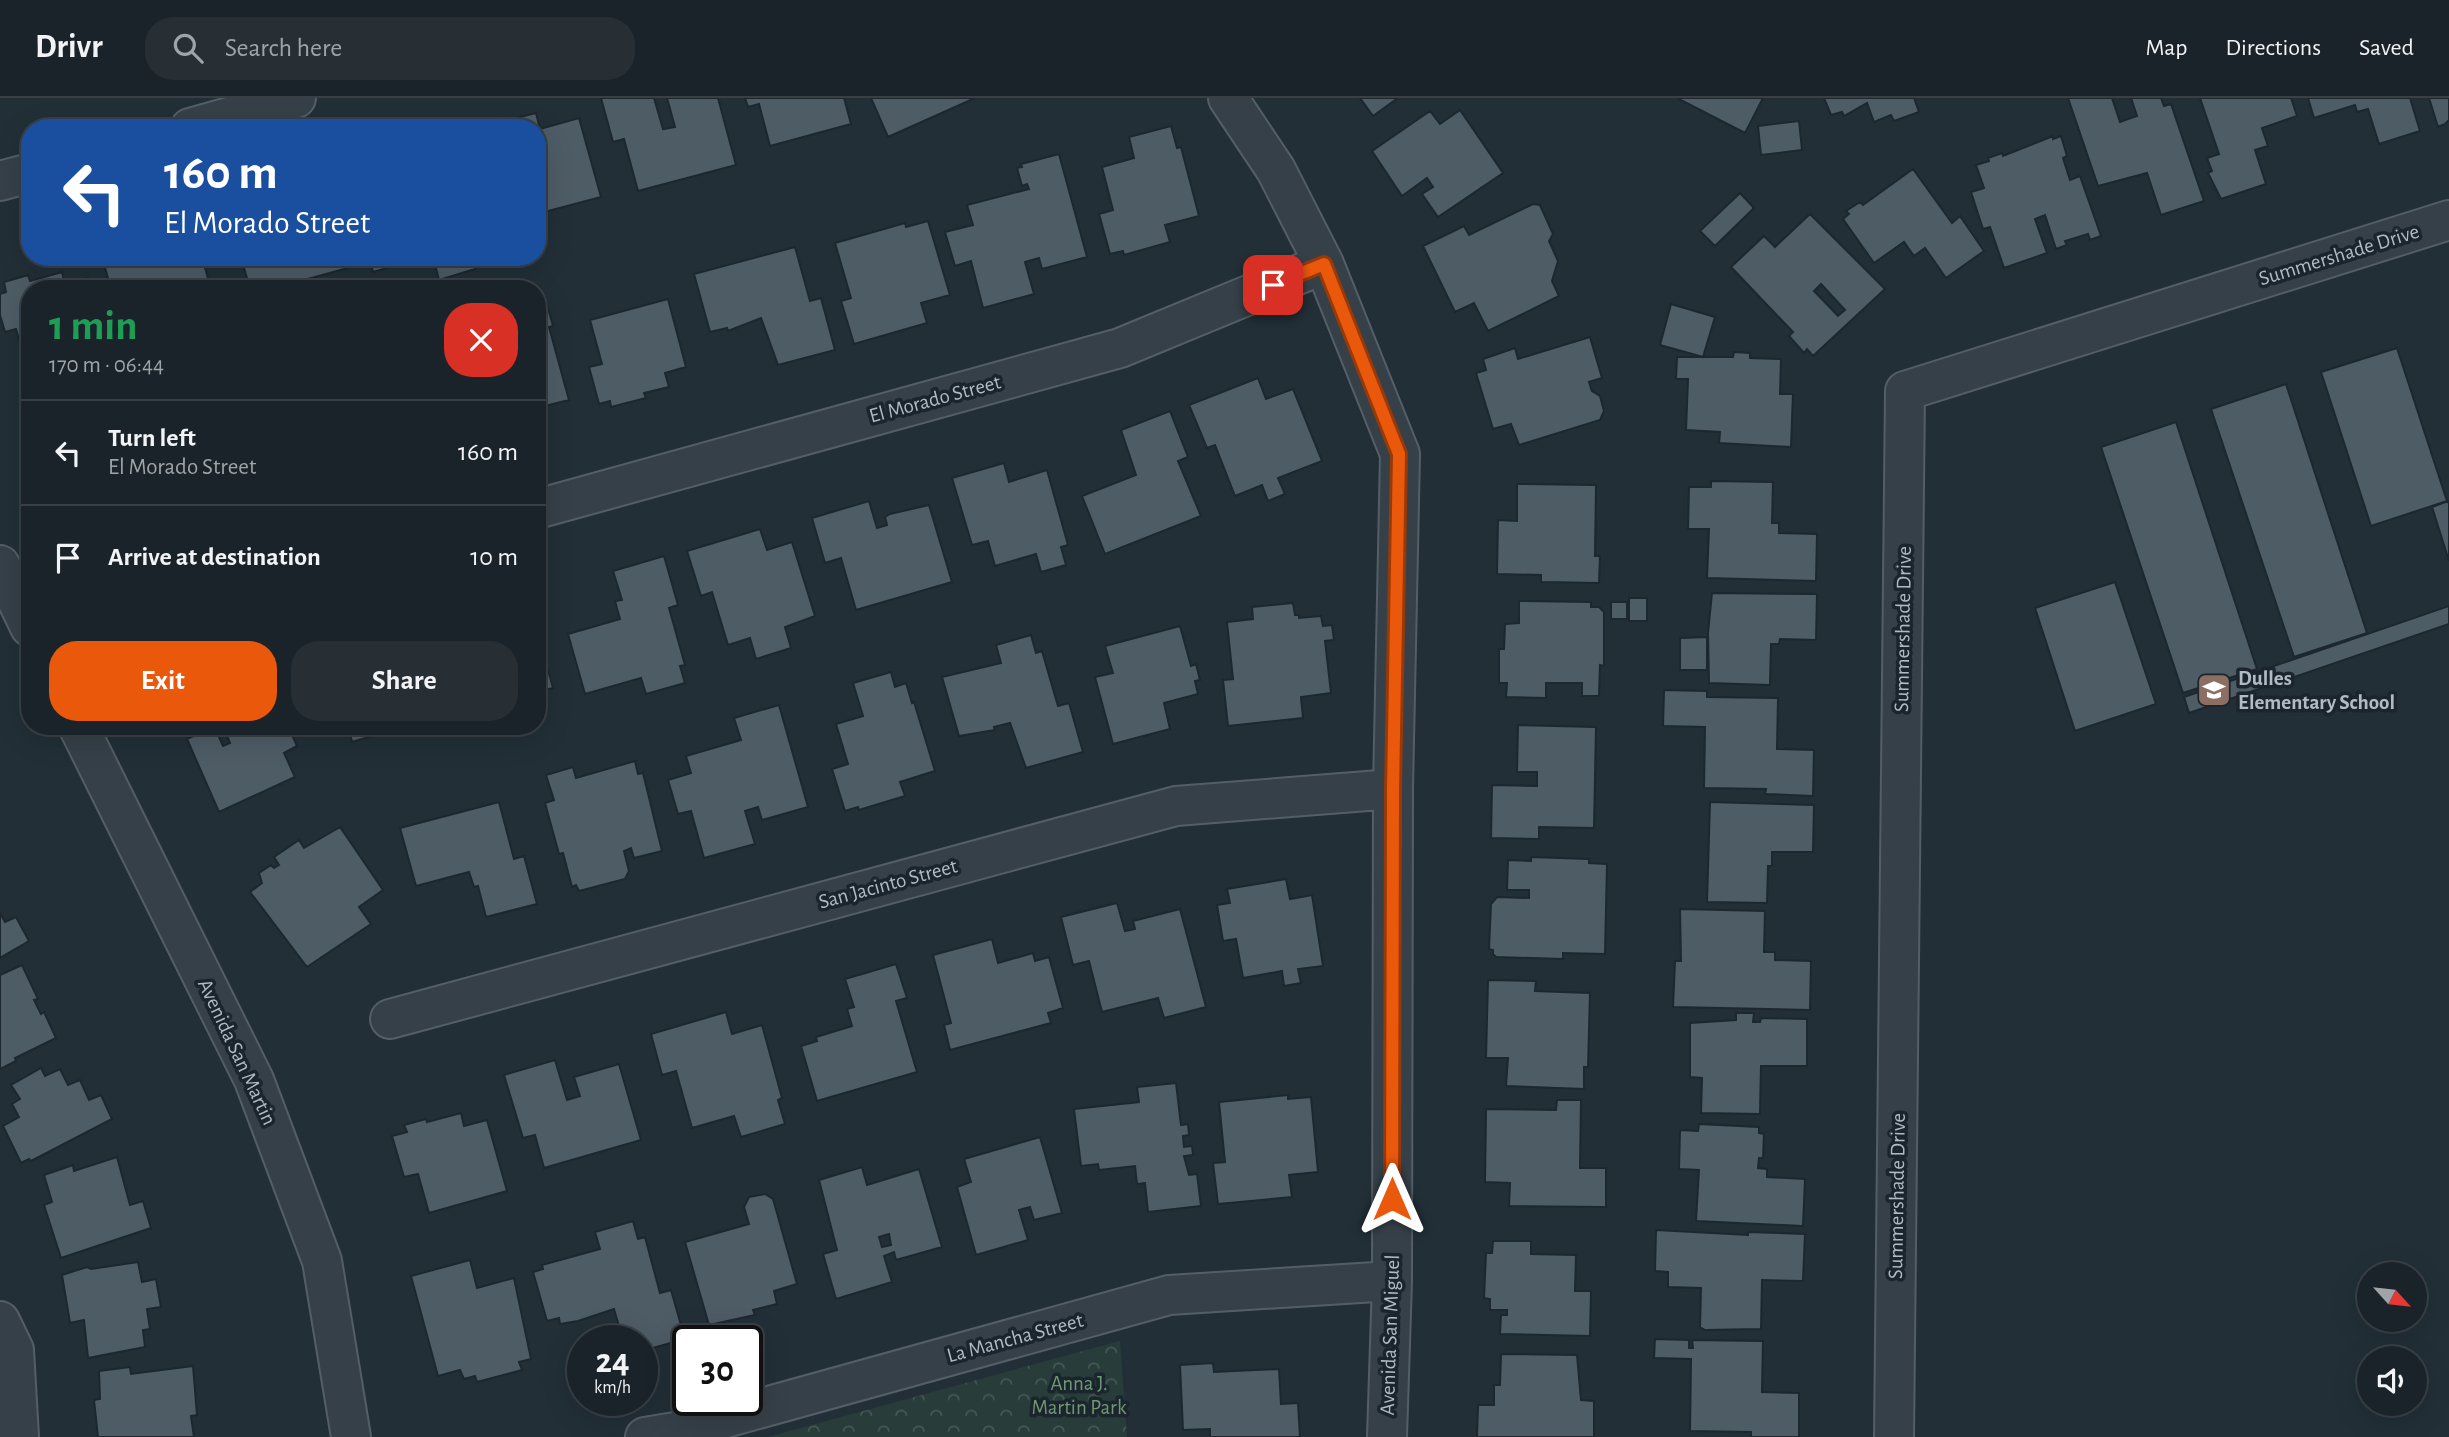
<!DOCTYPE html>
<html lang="en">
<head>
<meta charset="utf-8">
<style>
	body { margin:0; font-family:"Alegreya Sans",sans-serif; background:#272f35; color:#f1f3f6; height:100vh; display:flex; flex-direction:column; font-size:26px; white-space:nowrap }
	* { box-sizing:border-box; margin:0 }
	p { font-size:23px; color:#9fa4a8 }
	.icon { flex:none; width:38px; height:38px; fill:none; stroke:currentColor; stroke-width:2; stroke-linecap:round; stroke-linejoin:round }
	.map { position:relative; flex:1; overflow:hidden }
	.details { position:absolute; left:21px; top:182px; width:525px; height:455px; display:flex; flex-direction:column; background:#1a2329; border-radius:28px; box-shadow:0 7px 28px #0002,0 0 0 2px #384046 }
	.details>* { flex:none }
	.top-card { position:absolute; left:21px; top:21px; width:525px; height:147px; border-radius:28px; box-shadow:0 7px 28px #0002,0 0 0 2px #384046; background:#1a4fa0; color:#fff; overflow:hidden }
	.needle { width:46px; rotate:117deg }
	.tools { position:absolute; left:2357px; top:1164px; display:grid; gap:14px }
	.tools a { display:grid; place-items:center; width:70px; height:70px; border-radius:50%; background:#1a2329; box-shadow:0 7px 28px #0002,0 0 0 2px #384046; font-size:35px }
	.speed { position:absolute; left:567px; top:1227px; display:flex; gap:14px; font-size:35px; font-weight:700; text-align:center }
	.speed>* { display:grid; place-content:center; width:91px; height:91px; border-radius:50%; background:#1a2329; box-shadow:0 7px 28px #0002,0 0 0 2px #384046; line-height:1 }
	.speed small { font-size:18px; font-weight:400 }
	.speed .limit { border:4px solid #111; border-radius:10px; background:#fff; color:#111 }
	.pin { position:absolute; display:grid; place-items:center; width:60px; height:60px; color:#fff; margin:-30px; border-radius:14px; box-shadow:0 4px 10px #0006 }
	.me { position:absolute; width:77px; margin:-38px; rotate:0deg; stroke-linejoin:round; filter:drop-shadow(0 0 5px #0008) }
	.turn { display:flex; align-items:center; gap:24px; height:147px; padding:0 28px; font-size:32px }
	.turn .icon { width:91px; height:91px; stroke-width:2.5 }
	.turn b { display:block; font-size:49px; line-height:60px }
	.round { display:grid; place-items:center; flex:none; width:74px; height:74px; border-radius:28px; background:#272f35 }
	.summary { display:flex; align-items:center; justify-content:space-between; height:119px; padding:0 28px }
	h1 { font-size:42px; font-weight:700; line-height:52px; color:#1e9e55 }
	.button { display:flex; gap:14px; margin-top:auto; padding:14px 28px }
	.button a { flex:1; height:80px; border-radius:28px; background:#ea580c; color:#fff; font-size:28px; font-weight:700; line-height:80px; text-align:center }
	.button a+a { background:#272f35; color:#f1f3f6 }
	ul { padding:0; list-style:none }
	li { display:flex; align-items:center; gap:21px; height:105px; padding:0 28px; border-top:2px solid #384046 }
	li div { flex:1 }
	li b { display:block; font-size:26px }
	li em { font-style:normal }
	header { display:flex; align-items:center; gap:42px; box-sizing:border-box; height:98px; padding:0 35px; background:#1a2329; border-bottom:2px solid #384046 }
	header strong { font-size:33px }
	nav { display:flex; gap:38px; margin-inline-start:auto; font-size:24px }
	.search { width:490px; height:63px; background:#272f35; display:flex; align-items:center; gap:18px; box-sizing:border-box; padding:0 24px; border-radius:28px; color:#9fa4a8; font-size:26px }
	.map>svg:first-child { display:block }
</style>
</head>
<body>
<header>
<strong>Drivr</strong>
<div class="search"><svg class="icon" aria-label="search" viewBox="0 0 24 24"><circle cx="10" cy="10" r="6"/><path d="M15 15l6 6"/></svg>Search here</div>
<nav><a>Map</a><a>Directions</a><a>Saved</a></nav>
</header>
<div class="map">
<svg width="2449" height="1339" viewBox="0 0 2449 1339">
	<defs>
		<pattern id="park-crowns" width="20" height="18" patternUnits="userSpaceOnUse" patternTransform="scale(1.75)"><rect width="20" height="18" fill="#283d3a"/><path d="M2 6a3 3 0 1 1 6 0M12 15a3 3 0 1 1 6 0" fill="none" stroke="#455755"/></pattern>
	</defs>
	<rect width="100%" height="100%" fill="#222f37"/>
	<path fill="url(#park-crowns)" d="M1120 1243 1127 1339H768Z"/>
	<path fill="#4e5c66" stroke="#1d272f" stroke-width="2" fill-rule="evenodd" d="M601 0H654L663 31 675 29 667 0H718L736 67 638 93 624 41 613 44Z
		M745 0H844L851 26 770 48 759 6 748 9Z
		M871 0H975L888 39Z
		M1360 0H1398L1373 18Z
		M1677 0H1763L1745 35Z
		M1824 0H1914L1919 14 1894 23 1891 17 1874 24 1867 5 1844 18 1842 14 1831 17Z
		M2068 0H2112L2120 24 2137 18 2131 0H2161L2164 8 2171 6 2204 103 2161 117 2147 75 2098 88Z
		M2200 0H2291L2297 18 2262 30 2268 48 2255 52 2266 86 2221 101 2208 75 2212 73 2207 60 2219 56Z
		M2308 0H2410L2420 33 2379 46 2368 11 2357 14 2355 7 2314 20Z
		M2429 0H2449V22L2445 26 2438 29Z
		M1460 12 1503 75 1438 119 1422 96 1433 89 1427 80 1402 98 1372 53 1430 13 1440 26Z
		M536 15 540 31 579 20 601 99 537 116V30L484 28Z
		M1799 23 1802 52 1761 57 1758 28Z
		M1171 28 1177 50 1181 49 1199 118 1165 127 1170 144 1124 157 1123 153 1110 156 1099 116 1113 112 1102 69 1134 60 1129 39Z
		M2053 38V41L2061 38 2067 58 2063 60 2070 82 2080 78 2101 138 2090 142 2088 136 2065 143 2067 147 2056 151 2045 117 2035 121 2047 155 2004 170 1990 129 1983 131 1971 94 1984 90 1976 67 1989 63 1988 60 2002 55 2003 58Z
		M1059 56 1087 159 1042 171 1039 160 1025 164 1034 196 983 210 971 163 955 168 945 134 973 127 967 107 1029 91 1027 86 1022 88 1017 70 1022 69 1021 66Z
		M1913 71 1952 125 1960 118 1984 153 1946 180 1925 150 1914 158 1904 144 1874 165 1843 121 1849 116 1846 113 1860 104 1863 107Z
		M1740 95 1754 110 1715 148 1700 133Z
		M1533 106 1540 107 1553 136 1549 143 1558 163 1552 183 1559 198 1488 233 1474 205 1455 214 1423 148 1464 128 1469 137Z
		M1810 116 1885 191 1813 258 1807 251 1804 255 1789 238 1793 234 1731 169 1764 138 1775 149ZM1821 186 1845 212 1838 218 1814 193Z
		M928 123 950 197 921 205 927 225 854 246 841 203 851 200 835 145 905 125 906 129Z
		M795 149 810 203 821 200 835 252 778 267 761 220 728 233 727 230 710 234 694 176Z
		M102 159H202L211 191H111Z
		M241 159H345L348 170 271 191H267L266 187 250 191Z
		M369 159H425L373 174Z
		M433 159H471L475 171 439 182Z
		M62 174 65 186 88 180 91 191H30L28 273 16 231 5 234 0 217V196L6 194 4 184 28 177 30 183Z
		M545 199 553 228 549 229 569 302 537 310V201Z
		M668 201 686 269 665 275 669 289 644 295 646 300 611 309 610 303 599 306 589 269 602 266 590 222Z
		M1671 206 1715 219 1703 259 1660 247Z
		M1590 239 1602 280 1589 284 1592 293 1600 298 1604 313 1600 322 1519 347 1511 326 1493 331 1476 275 1486 272 1483 261 1515 250 1518 261Z
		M2397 250 2447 403 2371 428 2321 274Z
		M1734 254 1750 255V260L1781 261 1780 296H1793L1791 349 1719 345 1720 334 1686 332 1688 281H1676L1677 259H1733Z
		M1258 280 1266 301 1293 291 1322 363 1278 380 1285 396 1268 403 1262 387 1235 398 1215 347 1207 350 1189 307Z
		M2286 286 2367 535 2294 559 2211 311Z
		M1170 313 1188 359 1178 363 1201 418 1105 456 1082 398 1136 377 1121 332Z
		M2176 324 2257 571 2183 595 2101 349Z
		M1004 365 1009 384 1047 372 1068 447 1061 449 1066 467 1041 474 1036 456 995 468 988 443 972 447 952 380Z
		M1711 383 1773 384 1772 425H1779V435L1817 436 1816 483 1707 480 1709 431H1688L1689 389H1711Z
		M1517 386 1596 387 1595 458H1600L1599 485 1541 484V477L1497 476 1498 422 1517 423Z
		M869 403 877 430 887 427 885 419 890 416 929 407 952 484 856 512 841 460 825 465 812 420Z
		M2448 403 2449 406V463L2432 409Z
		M760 431 767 452 792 444 815 518 785 529 791 550 756 561 750 540 728 547 712 494 701 498 687 453Z
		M664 458 678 507 669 510 685 567 680 568 685 585 646 596 641 580 585 596 568 536 620 521 615 503 622 502 613 473Z
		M2115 484 2156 606 2075 633 2035 510Z
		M1712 495 1817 496 1816 542 1780 541 1779 546H1771L1770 587 1709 585 1708 535Z
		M1629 500H1647V523H1629Z
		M1519 503 1591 504V509H1599L1604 514V568L1600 567 1599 598H1582V585H1546V600L1506 599 1507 585H1499V551H1504L1505 526 1519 525Z
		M1611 504H1627V521H1611Z
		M1293 505 1295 517H1299V520L1321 518 1323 528 1332 527 1334 542 1325 543 1331 595 1301 599 1303 620 1228 628 1223 582 1233 581 1227 524 1253 521 1252 509Z
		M2449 508V526L2189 615 2184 599Z
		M1180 528 1191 568 1196 566 1200 582 1195 583 1198 596 1164 605 1170 631 1113 646 1095 579 1113 575 1105 548Z
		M537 532 553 590 537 594Z
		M1031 537 1036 555 1042 553 1058 608 1069 605 1083 654 1026 670 1010 625 994 629 995 632 959 638 942 579 1001 565 996 547Z
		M1707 539V572H1680V540Z
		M891 574 895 589 906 585 912 605 914 604 935 673 900 684 905 698 859 712 858 709 845 713 832 671 848 666 836 626 863 618 853 585Z
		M1664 592 1707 593V599L1778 600 1777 651 1814 652 1813 698 1765 696 1766 691 1704 690 1705 629 1663 628Z
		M779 607 808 709 762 722 758 709 745 713 755 746 704 760 691 713 678 716 668 682 691 675 686 658 741 642 734 620Z
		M1518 627 1596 629 1594 730 1539 729V741L1491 740 1492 687 1537 688V674H1517Z
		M214 628 223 648 230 645 223 628H288L297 648 284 655 295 679 219 714 187 641Z
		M348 628H406L352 644Z
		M635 663 638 676 643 675 662 753 634 760 631 750 624 753 629 773 625 781 579 793 576 787 572 789 563 755 559 756 545 705 554 702 546 677 573 669 576 680Z
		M499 704 514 761 524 758 537 806 486 819 478 788 474 789 469 774 416 788 400 730Z
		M1710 704 1814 707 1813 754H1772V768H1768L1767 805 1707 804Z
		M340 729 383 792 359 809 371 826 307 869 250 794 262 785 259 775 271 767 274 770 279 767 274 759 299 742 304 750Z
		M1531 759 1589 761V765L1607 766 1605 856 1563 855V861L1496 859 1493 856V852L1489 851 1491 806 1497 799 1529 800V792H1507L1508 762 1531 763Z
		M1286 781 1290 801 1312 797 1323 868 1298 871 1301 885 1284 888 1282 873 1243 880 1236 841 1223 843 1217 807 1230 805 1227 791Z
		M1117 805 1125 833 1135 831 1133 823 1180 811 1206 909 1164 920 1158 900 1102 914 1089 863 1073 867 1061 819Z
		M1680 811 1765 813 1764 854H1775V862L1811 863 1810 912 1673 909 1675 863H1681Z
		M0 815 5 824 16 819 29 843 0 860Z
		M992 841 998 865 1033 855 1035 863 1049 859 1063 910 1048 915 1051 925 950 952 944 927 951 925 933 857Z
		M896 866 907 900 896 903 917 974 817 1003 801 948 817 943 816 939 852 928 847 911 854 909 845 881Z
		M22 867 38 901 34 902 41 916 44 914 56 940 15 960 16 963 0 971V877Z
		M1488 882 1536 883 1535 893 1590 895 1588 969H1584V991L1506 988 1508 960H1486Z
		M726 914 732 936 762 927 782 1000 778 1002 785 1026 741 1039 734 1018 692 1030 676 973 662 977 651 936Z
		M1736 915H1754L1753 924H1760L1761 920 1807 921V968H1761L1760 1016 1701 1015 1702 980 1690 979V925L1736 922Z
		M555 962 567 1002 580 998 574 979 619 966 641 1042 544 1070 535 1037 523 1040 504 977Z
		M41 970 45 978 60 971 68 987 80 982 89 1002 101 997 112 1021 31 1063 29 1061 21 1065 3 1028 19 1019 12 1006 20 1001 11 987Z
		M1176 985 1181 1027 1188 1026 1189 1037 1183 1038 1184 1049 1192 1048 1193 1057 1184 1058 1189 1077 1197 1076 1201 1108 1148 1114 1145 1085 1137 1086 1135 1068 1099 1072 1098 1066 1081 1068 1074 1011 1139 1004 1137 989Z
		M1288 997V1001L1311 999 1318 1074 1289 1077 1292 1099 1218 1106 1213 1065 1225 1064 1219 1004Z
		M1557 1002H1581L1580 1070H1606V1109L1509 1108 1510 1085 1485 1084 1486 1011 1556 1012Z
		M461 1015 464 1028 487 1022 507 1093 429 1115 418 1076 404 1079 392 1038 407 1034 404 1027 426 1021 427 1024Z
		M1699 1026 1759 1029V1035L1764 1036 1763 1060H1759L1758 1070 1767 1071V1079L1805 1081 1803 1128 1696 1123 1699 1072 1679 1071 1680 1032 1698 1033Z
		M1040 1039 1062 1115 1034 1122 1030 1109 1019 1112 1028 1142 976 1157 957 1089 971 1084 964 1061Z
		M117 1059 130 1107 143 1103 151 1130 61 1160 44 1107 52 1104 44 1077 73 1067 74 1073Z
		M862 1069 867 1087 919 1071 942 1149 896 1162 894 1154 884 1158 892 1184 836 1201 823 1156 837 1152 819 1082ZM889 1136 891 1147 882 1149 879 1139Z
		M765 1096 773 1101 797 1186 774 1193 777 1206 753 1212 755 1217 709 1227 685 1144 749 1126 744 1109 749 1099Z
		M633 1123 638 1141 645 1139 660 1195 671 1192 685 1241 642 1253V1242H623L614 1211 578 1223 560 1226 559 1220 547 1223 533 1174 543 1171 542 1167 600 1151 595 1134Z
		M1656 1132 1748 1137V1134L1805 1136 1803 1183 1762 1182 1761 1231 1705 1232 1700 1229 1701 1190 1668 1189V1174L1655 1173Z
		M1493 1143H1531V1156L1576 1157 1575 1193H1591L1590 1238 1500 1236 1501 1217H1507V1212H1490V1201L1484 1200 1486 1155H1492Z
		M470 1162 477 1190 514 1180 531 1261 519 1264 522 1272 477 1284 475 1278 464 1281 460 1272 438 1278 411 1178Z
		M138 1164 142 1184 156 1181 161 1209 147 1211 150 1231 143 1232 145 1249 88 1260 84 1222 70 1225 62 1177 87 1169 91 1171Z
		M1655 1241 1689 1242V1250H1693L1692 1242 1763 1243 1762 1294 1799 1295V1339H1751V1334L1690 1333 1691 1261 1654 1260Z
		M1501 1256 1577 1257 1581 1302 1594 1303V1339H1477L1478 1307H1494V1287H1500Z
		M1213 1265 1214 1274 1279 1271 1281 1306 1298 1305 1300 1339H1210V1331L1183 1332 1180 1267Z
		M193 1268 197 1317 191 1318 194 1339H98L94 1302 100 1301 99 1273 130 1269 131 1276Z"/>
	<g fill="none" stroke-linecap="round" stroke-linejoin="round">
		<g stroke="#545e66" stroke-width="42">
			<path id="minor" d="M1228 0 1276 72 1324 166 1400 356 1393 691 1392 1183 1387 1339
				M190 30 296 0
				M0 83 30 75
				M537 411 1120 250 1324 166
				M390 921 1176 708 1393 691
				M0 1223 14 1252 19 1339
				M645 1339 675 1334 1169 1197 1392 1183
				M1894 1339 1905 293 2449 122"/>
		</g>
		<g stroke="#545e66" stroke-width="42">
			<path id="tertiary" d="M0 467 30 529
				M78 628 254 982 322 1163 351 1339"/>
		</g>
		<use href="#minor" stroke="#364048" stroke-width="38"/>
		<use href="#tertiary" stroke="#364048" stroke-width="38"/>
	</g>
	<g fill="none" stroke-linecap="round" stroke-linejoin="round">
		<g stroke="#983908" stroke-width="18">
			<path id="route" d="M1273 187 1324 166 1399 356 1393 691 1392 1101"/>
		</g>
		<use href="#route" stroke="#ea580c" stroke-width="12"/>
	</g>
	<defs>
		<g id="school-square" transform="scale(1.75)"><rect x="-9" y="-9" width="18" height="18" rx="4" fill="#8d6e63" stroke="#1b252d"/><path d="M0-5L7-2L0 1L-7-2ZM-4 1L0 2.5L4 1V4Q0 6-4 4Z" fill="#fff"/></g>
	</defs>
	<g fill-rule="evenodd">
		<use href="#school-square" x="2214" y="592"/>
	</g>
	<g text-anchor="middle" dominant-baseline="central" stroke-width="7" stroke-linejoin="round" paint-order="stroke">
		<g font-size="21" fill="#b1bbc4" stroke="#1b252d">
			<text transform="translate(2339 157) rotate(-17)">Summershade Drive</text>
			<text transform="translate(935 301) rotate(-15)">El Morado Street</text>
			<text transform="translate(1903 531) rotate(-89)">Summershade Drive</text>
			<text transform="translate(888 786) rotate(-15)">San Jacinto Street</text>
			<text transform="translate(237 954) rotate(65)">Avenida San Martin</text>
			<text transform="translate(1897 1098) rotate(-89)">Summershade Drive</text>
			<text transform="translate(1390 1237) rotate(-88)">Avenida San Miguel</text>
			<text transform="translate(1015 1240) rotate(-15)">La Mancha Street</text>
		</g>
		<g font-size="21" font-weight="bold" fill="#b1bbc4" stroke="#1b252d" text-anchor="start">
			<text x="2238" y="580">Dulles<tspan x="2238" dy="24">Elementary School</tspan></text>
		</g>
		<g font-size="21" fill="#709873" stroke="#1b252d">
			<text x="1079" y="1285">Anna J.<tspan x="1079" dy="24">Martin Park</tspan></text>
		</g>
	</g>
</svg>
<div class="tools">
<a><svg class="needle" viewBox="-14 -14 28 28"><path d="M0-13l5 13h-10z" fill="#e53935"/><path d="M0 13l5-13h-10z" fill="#9fa4a8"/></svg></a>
<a><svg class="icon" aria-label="sound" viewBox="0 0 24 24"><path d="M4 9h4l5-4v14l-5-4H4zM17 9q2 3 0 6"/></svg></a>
</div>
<div class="speed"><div>24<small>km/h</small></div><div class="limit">30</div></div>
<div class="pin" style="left:1273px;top:187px;background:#d93025"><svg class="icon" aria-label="arrive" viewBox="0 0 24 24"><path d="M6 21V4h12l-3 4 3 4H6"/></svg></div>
<svg class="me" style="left:1392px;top:1101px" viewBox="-20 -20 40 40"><path d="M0-17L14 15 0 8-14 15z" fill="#ea580c" stroke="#fff" stroke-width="4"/></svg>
<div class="top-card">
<div class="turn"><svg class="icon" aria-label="left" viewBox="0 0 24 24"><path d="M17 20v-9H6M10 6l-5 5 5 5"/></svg><div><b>160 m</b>El Morado Street</div></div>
</div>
<section class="details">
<div class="summary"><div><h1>1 min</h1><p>170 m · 06:44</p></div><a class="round" style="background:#d93025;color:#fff"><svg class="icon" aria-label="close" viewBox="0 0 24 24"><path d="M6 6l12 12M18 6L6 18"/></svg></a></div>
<ul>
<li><svg class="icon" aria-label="left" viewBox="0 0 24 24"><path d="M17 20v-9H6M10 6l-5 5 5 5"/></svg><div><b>Turn left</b><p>El Morado Street</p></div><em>160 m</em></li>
<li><svg class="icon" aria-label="arrive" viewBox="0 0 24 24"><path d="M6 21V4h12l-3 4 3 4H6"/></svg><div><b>Arrive at destination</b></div><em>10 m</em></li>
</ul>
<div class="button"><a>Exit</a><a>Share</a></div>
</section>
</div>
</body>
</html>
